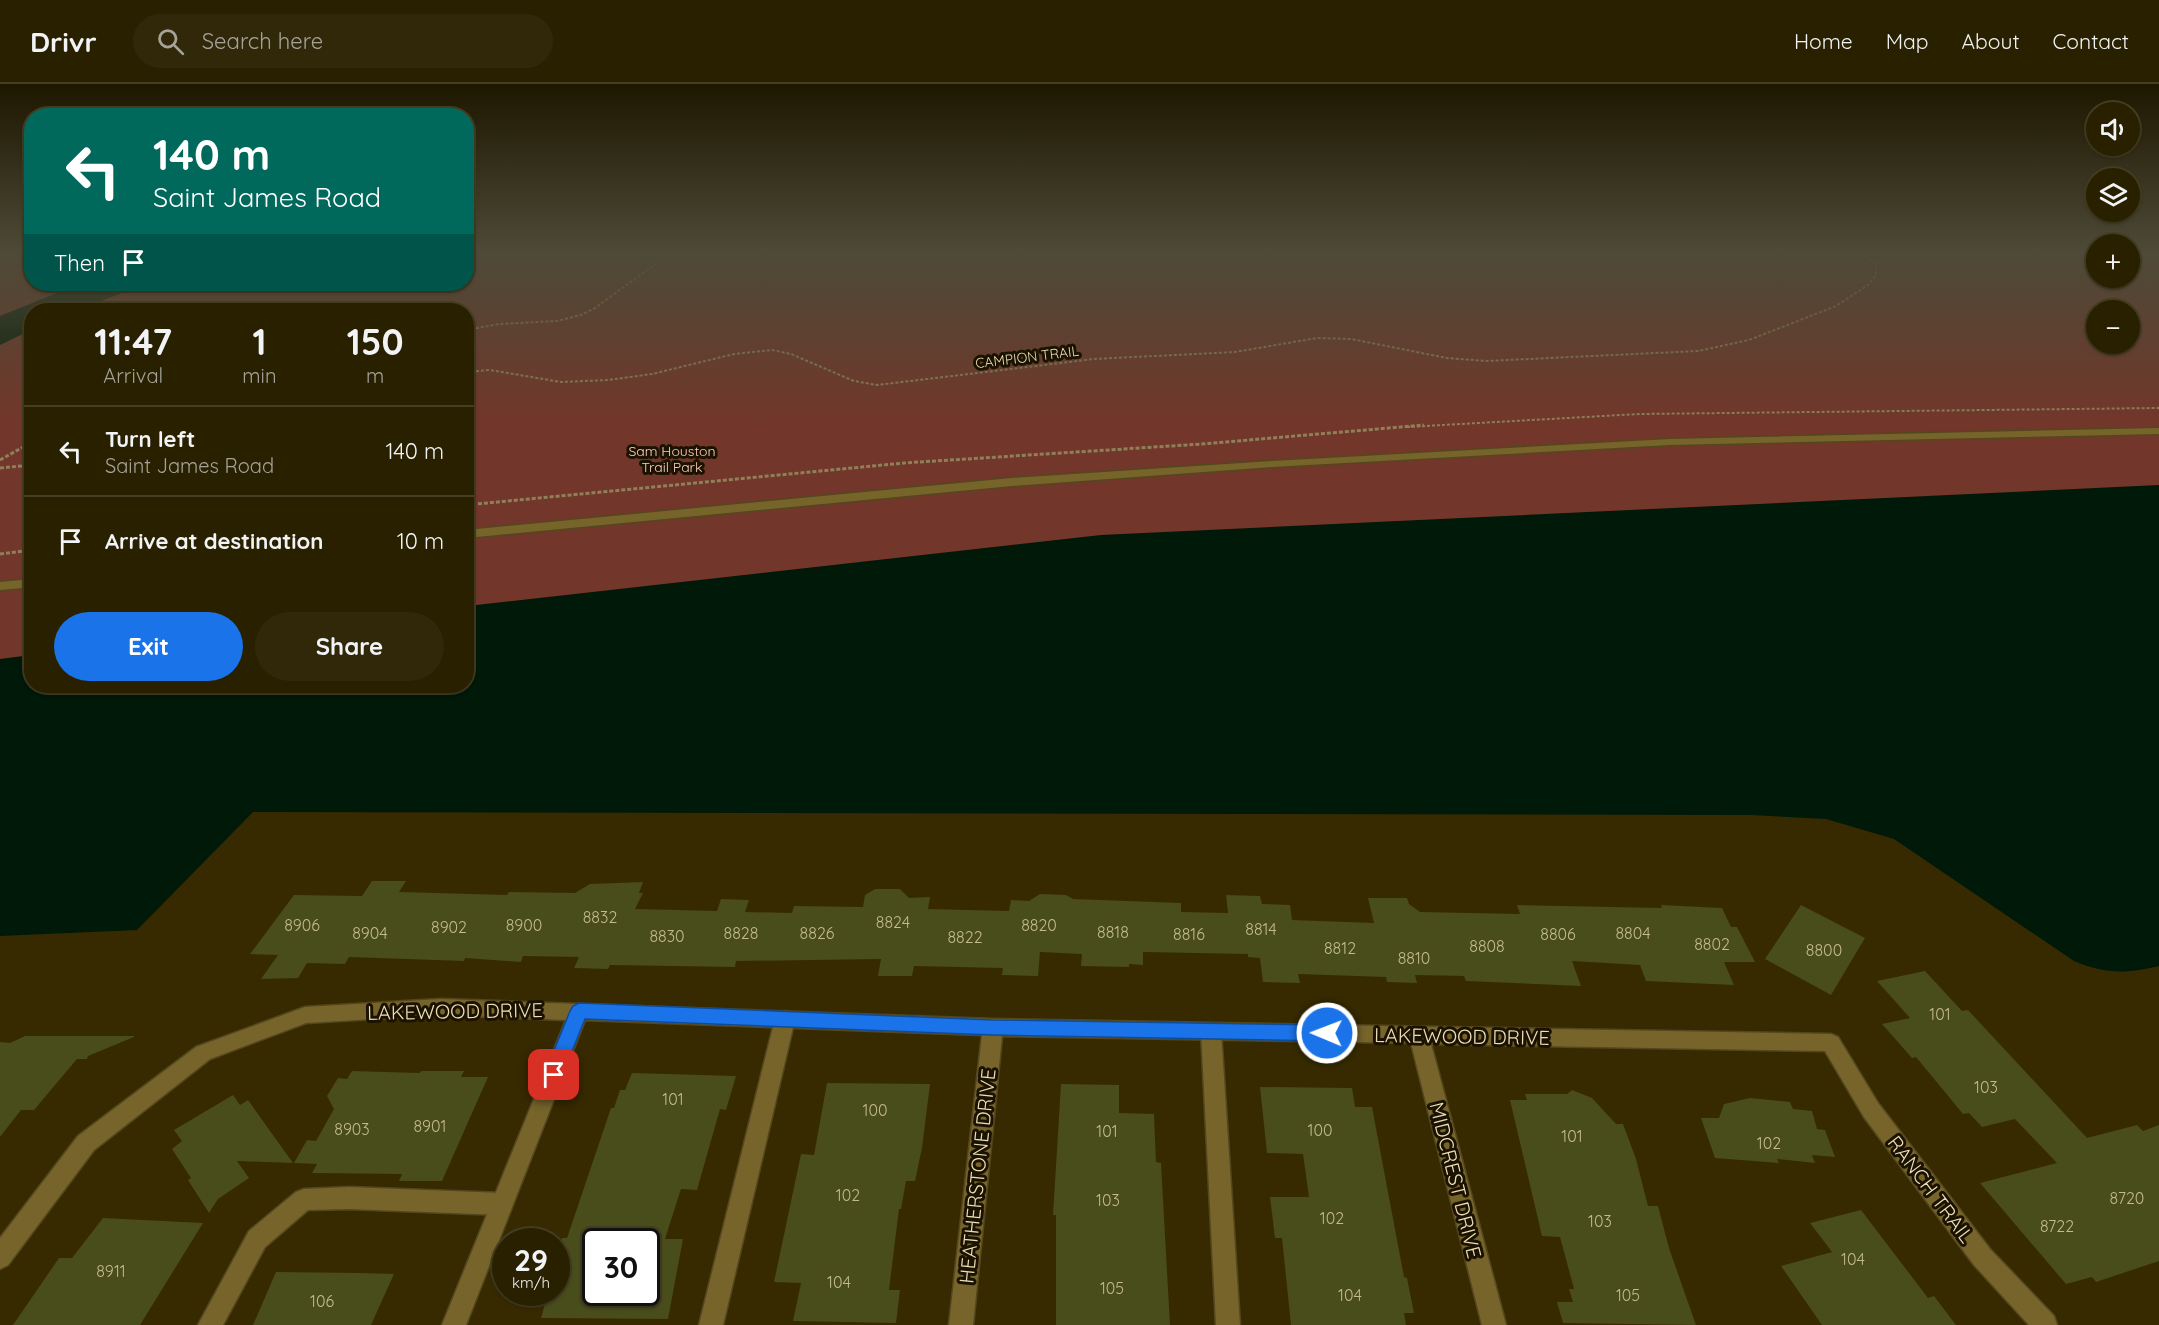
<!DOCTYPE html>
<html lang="en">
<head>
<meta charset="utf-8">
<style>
	body { margin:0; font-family:Quicksand,sans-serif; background:#31280a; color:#f1f3f6; height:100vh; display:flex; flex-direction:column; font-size:22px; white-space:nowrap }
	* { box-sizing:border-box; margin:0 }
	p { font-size:20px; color:#a5a399 }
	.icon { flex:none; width:33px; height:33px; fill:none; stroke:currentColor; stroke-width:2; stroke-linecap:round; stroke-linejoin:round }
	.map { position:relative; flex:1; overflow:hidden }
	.details { position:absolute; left:24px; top:219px; width:450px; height:390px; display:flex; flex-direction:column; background:#292000; border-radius:24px; box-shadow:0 2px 4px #0004,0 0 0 2px #453e22 }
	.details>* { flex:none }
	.banner { position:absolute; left:24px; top:24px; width:450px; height:183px; border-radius:24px; box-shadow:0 2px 4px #0004,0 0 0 2px #453e22; background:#00695c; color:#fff; overflow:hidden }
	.tools { position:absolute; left:2086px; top:18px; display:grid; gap:12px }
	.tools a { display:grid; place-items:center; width:54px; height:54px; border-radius:50%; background:#292000; box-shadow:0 2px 4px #0004,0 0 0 2px #453e22; font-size:30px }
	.speed { position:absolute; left:492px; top:1144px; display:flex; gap:12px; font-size:30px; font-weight:700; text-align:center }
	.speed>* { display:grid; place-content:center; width:78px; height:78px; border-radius:50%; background:#292000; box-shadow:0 2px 4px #0004,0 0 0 2px #453e22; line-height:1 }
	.speed small { font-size:15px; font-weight:400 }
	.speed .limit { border:3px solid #111; border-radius:9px; background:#fff; color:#111 }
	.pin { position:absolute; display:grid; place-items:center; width:51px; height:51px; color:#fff; margin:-26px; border-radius:12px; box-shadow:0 3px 9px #0006 }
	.me { position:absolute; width:66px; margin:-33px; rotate:271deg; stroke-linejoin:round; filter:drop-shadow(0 0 4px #0008) }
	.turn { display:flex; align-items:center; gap:21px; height:126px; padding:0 30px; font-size:27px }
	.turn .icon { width:78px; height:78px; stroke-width:2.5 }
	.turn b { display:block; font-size:42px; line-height:51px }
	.then { display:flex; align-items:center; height:57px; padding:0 30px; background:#0003; gap:12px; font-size:22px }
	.eta { display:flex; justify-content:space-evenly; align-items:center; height:102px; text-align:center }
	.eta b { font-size:36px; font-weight:800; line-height:42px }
	.button { display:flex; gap:12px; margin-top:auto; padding:12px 30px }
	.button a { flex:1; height:69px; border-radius:36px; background:#1a73e8; color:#fff; font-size:24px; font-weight:800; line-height:69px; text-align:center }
	.button a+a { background:#31280a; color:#f1f3f6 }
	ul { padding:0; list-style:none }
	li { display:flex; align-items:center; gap:18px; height:90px; padding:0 30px; border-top:2px solid #453e22 }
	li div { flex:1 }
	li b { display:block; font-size:22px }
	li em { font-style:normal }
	header { display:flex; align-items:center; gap:36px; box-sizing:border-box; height:84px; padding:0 30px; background:#292000; border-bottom:2px solid #453e22 }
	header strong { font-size:28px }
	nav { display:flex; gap:33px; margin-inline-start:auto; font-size:21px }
	.search { width:420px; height:54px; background:#31280a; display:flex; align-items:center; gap:15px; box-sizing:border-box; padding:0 21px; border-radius:33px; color:#a5a399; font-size:22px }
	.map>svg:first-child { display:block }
</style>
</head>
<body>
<header>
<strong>Drivr</strong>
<div class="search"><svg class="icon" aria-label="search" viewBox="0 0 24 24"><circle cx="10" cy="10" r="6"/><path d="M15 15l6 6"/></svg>Search here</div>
<nav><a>Home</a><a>Map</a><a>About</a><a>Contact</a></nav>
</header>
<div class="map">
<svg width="2159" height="1241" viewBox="0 0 2159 1241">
	<rect width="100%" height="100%" fill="#372a00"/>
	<path fill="#73362a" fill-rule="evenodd" d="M0 170H31L32 200H466L467 170H2097V194H2130V170H2159V408L0 658ZM32 226H466V602H32ZM2097 226H2130V260H2097Z"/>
	<path fill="#011908" d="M79 200H145L78 226H32L31 246 0 261V232Z
		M2159 401V882C2126 890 2105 890 2074 877L1894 755 1826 735 1751 731 253 728 137 846 0 852V575L31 571 32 602H466L467 522 1101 451Z"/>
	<path fill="#494c1b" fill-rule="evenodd" d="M372 797H406L399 808 507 811 509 808 575 809 590 800 643 798 639 809H643L635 825 717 827 721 815 749 816 745 828 792 829 794 822 863 823 865 811 875 805H900L909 814 930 813 928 825 1009 827 1011 816 1029 817 1040 810 1066 811 1073 815 1181 819V828L1228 829 1226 811 1260 812 1262 820 1290 821 1292 836 1374 839 1368 814H1407L1409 820 1420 828 1520 830 1517 821 1662 824 1661 821 1722 824 1731 843H1737L1755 878H1724L1734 901 1646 897 1640 881 1572 877 1581 902 1466 897 1464 892 1415 891 1417 899 1387 898 1386 893 1298 890 1300 899 1263 898 1260 874 1248 873V870L1143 868V881L1129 880V883L1081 882 1082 870 1040 868 1038 892 1002 891 1003 884 914 882 912 892H878L881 875 736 877 735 883 610 881 608 885 574 884 579 873 523 872 521 878 465 874 464 877 349 873 345 880 307 879 298 894 261 895 278 871 250 870 294 811 362 812Z
		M1801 821 1865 854 1831 911 1765 875Z
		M1925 887 1962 927 1968 926 2087 1054 2137 1041 2143 1047 2159 1041V1177L2096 1198 2092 1193 2066 1200 1980 1099 2057 1079 2015 1035 1982 1043 1969 1029 1963 1030 1916 973 1912 974 1882 940 1910 934 1877 897Z
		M25 952H134V953L88 972 87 975H77L34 1026H21L0 1053V958L10 959Z
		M352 987 420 989 421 987H464L461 993H488L442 1097H399L402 1090 312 1089 317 1080 294 1079 307 1056 316 1057 334 1025 327 1012 338 994 347 995Z
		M632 989 736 992 726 1026 720 1025 697 1106 681 1105 665 1155H683L668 1235 541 1234 548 1209H556V1174L562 1154H567L611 1024H614L620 1006H625ZM596 1158H646V1209H596Z
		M827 999 930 1000 922 1064 915 1097H906L901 1125H899L889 1206H900L896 1239 793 1237 801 1199 774 1198 801 1070 814 1071Z
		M1061 1000 1119 1001V1029L1154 1030 1156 1078 1161 1079 1170 1241H1056V1131H1053Z
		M1260 1003 1352 1004 1355 1023H1372L1404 1193 1407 1194 1414 1229H1404L1406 1241H1291L1282 1154H1275L1270 1113H1309L1303 1070 1267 1069Z
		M1572 1006 1592 1014 1616 1040H1623L1636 1075 1648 1122H1658L1669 1164 1696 1241 1563 1239 1557 1218H1573L1569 1205H1574L1560 1153 1542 1152 1510 1016H1527L1525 1010H1567Z
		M233 1011 240 1021 248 1016 293 1079 237 1077 249 1094 218 1115 209 1129 188 1096 191 1094 172 1065 182 1057 174 1046Z
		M1750 1014 1790 1018 1793 1025 1812 1027 1817 1045 1825 1046 1835 1073 1812 1071 1815 1079 1777 1075 1779 1079 1715 1074 1701 1034H1719L1724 1020Z
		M1861 1126 1928 1214 1934 1212 1956 1241H1822L1781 1182 1832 1168 1810 1139Z
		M103 1134 203 1139 140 1241H13L59 1174H72Z
		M276 1188 360 1189 394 1190 371 1241H253Z"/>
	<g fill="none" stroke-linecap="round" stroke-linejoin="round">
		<g stroke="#54471e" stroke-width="3">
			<path id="lane" d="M2159 344V350L1670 361 1272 383 1012 402 466 454V446L1012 394 1272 377 1670 355Z
				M32 495V503L0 506V498Z
				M785 927 792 929 795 935 723 1241H699L775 935 778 929Z
				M1211 939 1218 941 1221 947 1240 1241H1216L1201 947 1204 941Z
				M349 1103 502 1109 510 1112 513 1120 510 1128 502 1131 349 1125 308 1126 265 1163 223 1241H198L249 1147 296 1108 304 1105Z"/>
		</g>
		<g stroke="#54471e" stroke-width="3">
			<path id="street" d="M441 915 993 935 1831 950 1838 953 1878 1019 1990 1165 2054 1232 2057 1241H2029L1974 1181 1864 1033 1825 967 1431 960 1506 1241H1482L1411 959 1002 952 973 1241H949L982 951 585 936 466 1241H442L566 936 441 931 306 939 210 975 94 1066 8 1181 0 1185V1154L78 1052 196 963 305 923Z"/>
		</g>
		<path stroke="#8e8159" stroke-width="2" stroke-dasharray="3 2" stroke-linecap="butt" d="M466 246 499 240 557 237 581 231 595 224 669 170
			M466 288 490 286 561 298 608 296 652 290 734 270 772 266 791 270 854 297 877 301 1094 275 1235 268 1317 254 1351 255 1447 274 1486 277 1698 267 1749 256 1836 222 1868 201 1876 191V181L1865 170
			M1407 343 1639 330 2159 324"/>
		<path stroke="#8e8159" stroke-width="3" stroke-dasharray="4 2" stroke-linecap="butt" d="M0 376 32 358
			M0 384 32 381
			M466 421 904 379 1202 360 1424 341
			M0 470 32 466"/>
		<use href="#lane" fill="#76642b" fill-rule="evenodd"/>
		<use href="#street" fill="#76642b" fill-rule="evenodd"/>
	</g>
	<linearGradient id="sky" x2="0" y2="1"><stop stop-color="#1e1700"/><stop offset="0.49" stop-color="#4d4a37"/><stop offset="1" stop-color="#4d4a37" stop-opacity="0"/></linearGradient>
	<rect width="2159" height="344" fill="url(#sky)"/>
	<path fill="#1a73e8" stroke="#114b97" stroke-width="1.5" d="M579 919 993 936 1327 941 1333 944 1336 949 1333 954 1327 957 993 951 585 935 560 997 554 999 547 997 544 991 570 927 573 922Z"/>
	<g text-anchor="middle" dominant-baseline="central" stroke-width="6" stroke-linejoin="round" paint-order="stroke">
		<g font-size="14" fill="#ebdeb9" stroke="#1b1300">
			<text transform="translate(1027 273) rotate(-7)">CAMPION TRAIL</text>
		</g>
		<g font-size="14" fill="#fdcbc1" stroke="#1b1300">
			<text x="672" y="367">Sam Houston<tspan x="672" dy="16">Trail Park</tspan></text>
		</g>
		<g font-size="16" fill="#c2ba92">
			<text x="600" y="833">8832</text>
			<text x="893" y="838">8824</text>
			<text x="302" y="841">8906</text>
			<text x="524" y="841">8900</text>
			<text x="1039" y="841">8820</text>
			<text x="449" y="843">8902</text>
			<text x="1261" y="845">8814</text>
			<text x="1113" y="848">8818</text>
			<text x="370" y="849">8904</text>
			<text x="741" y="849">8828</text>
			<text x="817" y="849">8826</text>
			<text x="1633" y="849">8804</text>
			<text x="1189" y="850">8816</text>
			<text x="1558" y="850">8806</text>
			<text x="667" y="852">8830</text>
			<text x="965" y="853">8822</text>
			<text x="1712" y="860">8802</text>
			<text x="1487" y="862">8808</text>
			<text x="1340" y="864">8812</text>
			<text x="1824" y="866">8800</text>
			<text x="1414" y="874">8810</text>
			<text x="1940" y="930">101</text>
			<text x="1986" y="1003">103</text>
			<text x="673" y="1015">101</text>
			<text x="875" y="1026">100</text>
			<text x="430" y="1042">8901</text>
			<text x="352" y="1045">8903</text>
			<text x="1320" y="1046">100</text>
			<text x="1107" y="1047">101</text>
			<text x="1572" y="1052">101</text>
			<text x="1769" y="1059">102</text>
			<text x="848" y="1111">102</text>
			<text x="2127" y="1114">8720</text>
			<text x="1108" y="1116">103</text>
			<text x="1332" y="1134">102</text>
			<text x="1600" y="1137">103</text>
			<text x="2057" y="1142">8722</text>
			<text x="1853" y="1175">104</text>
			<text x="111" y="1187">8911</text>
			<text x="839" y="1198">104</text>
			<text x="1112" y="1204">105</text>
			<text x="1350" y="1211">104</text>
			<text x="1628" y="1211">105</text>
			<text x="322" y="1217">106</text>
		</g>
		<g font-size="20" fill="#ebdeb9" stroke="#1b1300">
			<text transform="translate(455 927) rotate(-1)">LAKEWOOD DRIVE</text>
			<text transform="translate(1462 952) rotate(1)">LAKEWOOD DRIVE</text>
			<text transform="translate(977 1092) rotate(-84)">HEATHERSTONE DRIVE</text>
			<text transform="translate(1456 1096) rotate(76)">MIDCREST DRIVE</text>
			<text transform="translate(1931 1105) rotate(53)">RANCH TRAIL</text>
		</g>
	</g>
</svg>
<div class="tools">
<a><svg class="icon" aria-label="sound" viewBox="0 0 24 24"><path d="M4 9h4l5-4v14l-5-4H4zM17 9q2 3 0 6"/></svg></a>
<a><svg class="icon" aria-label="layers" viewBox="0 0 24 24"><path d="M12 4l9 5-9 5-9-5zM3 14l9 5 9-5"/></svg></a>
<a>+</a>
<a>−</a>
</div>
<div class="speed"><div>29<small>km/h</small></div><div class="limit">30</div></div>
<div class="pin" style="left:554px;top:991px;background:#d93025"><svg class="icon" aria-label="arrive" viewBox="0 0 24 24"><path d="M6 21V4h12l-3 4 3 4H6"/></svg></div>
<svg class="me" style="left:1327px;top:949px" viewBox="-20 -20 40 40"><circle r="17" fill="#1a73e8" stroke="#fff" stroke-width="3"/><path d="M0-11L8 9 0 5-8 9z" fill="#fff"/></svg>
<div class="banner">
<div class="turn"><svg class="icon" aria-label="left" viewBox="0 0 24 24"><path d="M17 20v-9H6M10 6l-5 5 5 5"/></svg><div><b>140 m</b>Saint James Road</div></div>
<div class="then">Then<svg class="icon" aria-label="arrive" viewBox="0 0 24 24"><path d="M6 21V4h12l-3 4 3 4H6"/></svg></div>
</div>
<section class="details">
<div class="eta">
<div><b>11:47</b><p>Arrival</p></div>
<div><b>1</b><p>min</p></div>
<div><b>150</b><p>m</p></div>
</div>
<ul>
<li><svg class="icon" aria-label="left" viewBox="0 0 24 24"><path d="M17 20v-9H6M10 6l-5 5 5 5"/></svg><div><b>Turn left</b><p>Saint James Road</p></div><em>140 m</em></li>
<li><svg class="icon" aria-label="arrive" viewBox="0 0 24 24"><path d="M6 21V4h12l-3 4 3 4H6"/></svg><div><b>Arrive at destination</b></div><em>10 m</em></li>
</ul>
<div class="button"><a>Exit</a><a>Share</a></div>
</section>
</div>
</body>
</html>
